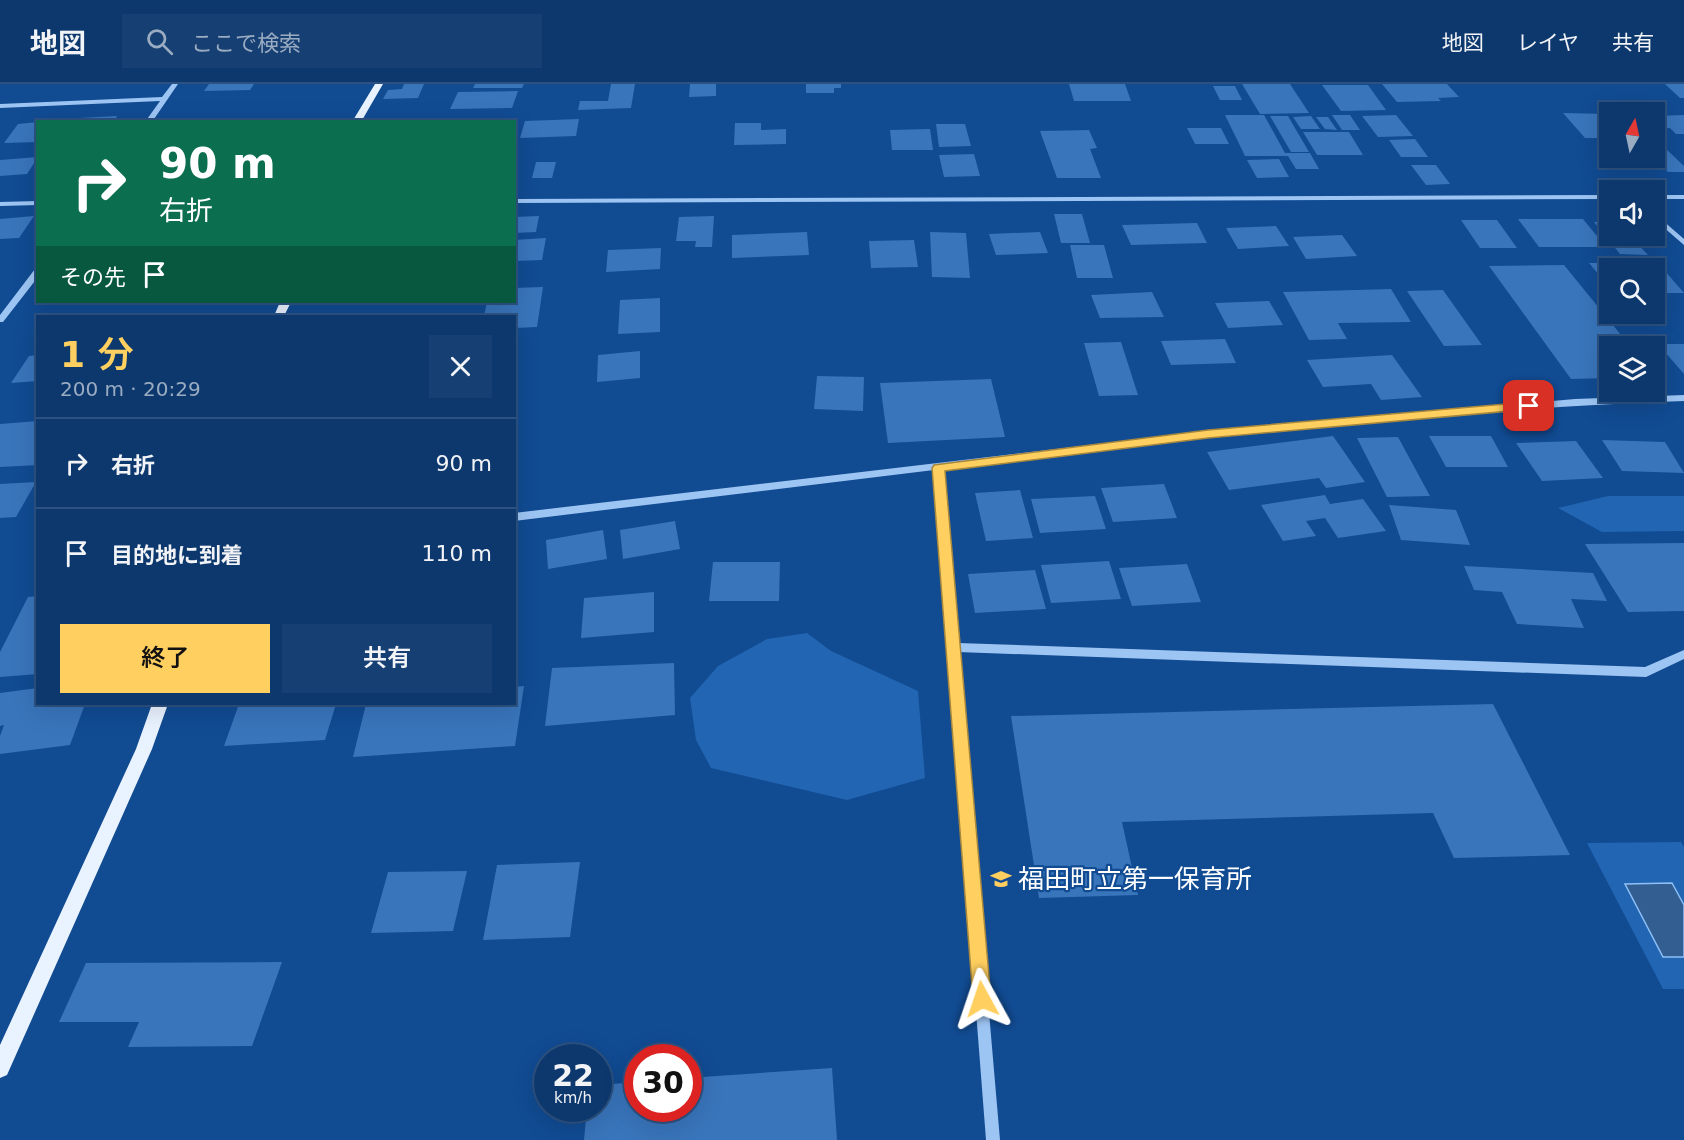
<!DOCTYPE html>
<html lang="ja">
<head>
<meta charset="utf-8">
<style>
	body { margin:0; font-family:"DejaVu Sans","Noto Sans JP",sans-serif; background:#163f73; color:#f1f3f6; height:100vh; display:flex; flex-direction:column; font-size:22px; white-space:nowrap }
	* { box-sizing:border-box; margin:0 }
	p { font-size:20px; color:#9aacc2 }
	.icon { flex:none; width:33px; height:33px; fill:none; stroke:currentColor; stroke-width:2; stroke-linecap:round; stroke-linejoin:round }
	.map { position:relative; flex:1; overflow:hidden }
	.sheet { position:absolute; left:36px; top:231px; width:480px; height:390px; display:flex; flex-direction:column; background:#0d386e; border-radius:0px; box-shadow:0 6px 24px #0002,0 0 0 2px #2d5281 }
	.sheet>* { flex:none }
	.banner { position:absolute; left:36px; top:36px; width:480px; height:183px; border-radius:0px; box-shadow:0 6px 24px #0002,0 0 0 2px #2d5281; background:#0b6e4f; color:#fff; overflow:hidden }
	.needle { width:39px; rotate:9deg }
	.buttons { position:absolute; left:1599px; top:18px; display:grid; gap:12px }
	.buttons a { display:grid; place-items:center; width:66px; height:66px; border-radius:0px; background:#0d386e; box-shadow:0 6px 24px #0002,0 0 0 2px #2d5281; font-size:30px }
	.speed { position:absolute; left:534px; top:960px; display:flex; gap:12px; font-size:30px; font-weight:700; text-align:center }
	.speed>* { display:grid; place-content:center; width:78px; height:78px; border-radius:50%; background:#0d386e; box-shadow:0 6px 24px #0002,0 0 0 2px #2d5281; line-height:1 }
	.speed small { font-size:15px; font-weight:400 }
	.speed .limit { border:9px solid #d22; background:#fff; color:#111 }
	.pin { position:absolute; display:grid; place-items:center; width:51px; height:51px; color:#fff; margin:-26px; border-radius:12px; box-shadow:0 3px 9px #0006 }
	.me { position:absolute; width:66px; margin:-33px; rotate:355deg; stroke-linejoin:round; filter:drop-shadow(0 0 4px #0008) }
	.turn { display:flex; align-items:center; gap:21px; height:126px; padding:0 24px; font-size:27px }
	.turn .icon { width:78px; height:78px; stroke-width:2.5 }
	.turn b { display:block; font-size:42px; line-height:51px }
	.then { display:flex; align-items:center; height:57px; padding:0 24px; background:#0003; gap:12px; font-size:22px }
	.round { display:grid; place-items:center; flex:none; width:63px; height:63px; border-radius:0px; background:#163f73 }
	.overview { display:flex; align-items:center; justify-content:space-between; height:102px; padding:0 24px }
	h1 { font-size:36px; font-weight:600; line-height:45px; color:#ffcf5f }
	.cta { display:flex; gap:12px; margin-top:auto; padding:12px 24px }
	.cta a { flex:1; height:69px; border-radius:0px; background:#ffcf5f; color:#111; font-size:24px; font-weight:600; line-height:69px; text-align:center }
	.cta a+a { background:#163f73; color:#f1f3f6 }
	ul { padding:0; list-style:none }
	li { display:flex; align-items:center; gap:18px; height:90px; padding:0 24px; border-top:2px solid #2d5281 }
	li div { flex:1 }
	li b { display:block; font-size:22px }
	li em { font-style:normal }
	header { display:flex; align-items:center; gap:36px; box-sizing:border-box; height:84px; padding:0 30px; background:#0d386e; border-bottom:2px solid #2d5281 }
	header strong { font-size:28px }
	nav { display:flex; gap:33px; margin-inline-start:auto; font-size:21px }
	.search { width:420px; height:54px; background:#163f73; display:flex; align-items:center; gap:15px; box-sizing:border-box; padding:0 21px; border-radius:0px; color:#9aacc2; font-size:22px }
	.map>svg:first-child { display:block }
</style>
</head>
<body>
<header>
<strong>地図</strong>
<div class="search"><svg class="icon" aria-label="search" viewBox="0 0 24 24"><circle cx="10" cy="10" r="6"/><path d="M15 15l6 6"/></svg>ここで検索</div>
<nav><a>地図</a><a>レイヤ</a><a>共有</a></nav>
</header>
<div class="map">
<svg width="1684" height="1056" viewBox="0 0 1684 1056">
	<rect width="100%" height="100%" fill="#114b92"/>
	<path fill="#2265b2" d="M1608 412H1684V447L1602 448 1558 424Z
		M807 549 831 567 918 607 925 694 847 716 711 684 696 656 690 614 718 582 767 555Z
		M1681 758 1684 763V821L1672 799 1625 800 1663 873H1684V905H1663L1587 759Z"/>
	<path fill="#335e92" stroke="#8ec0f7" stroke-width="1.5" d="M1672 799 1684 821V873H1663L1625 800Z"/>
	<path fill="#3975bb" d="M209 0H254L250 6 204 7Z
		M404 0H424L418 14 383 15 388 6 402 5Z
		M475 0H524L522 4H473Z
		M611 0H635L631 24 578 26 580 17H608Z
		M690 0H716V12L689 13Z
		M806 0H841V4H834V9H806Z
		M1069 0H1125L1131 17H1074Z
		M1242 0H1290L1309 29 1260 30Z
		M1382 0H1447L1459 13 1438 14 1441 17 1397 18Z
		M1665 0H1684V14H1680Z
		M1322 1H1368L1386 26 1341 27Z
		M1213 2H1235L1242 16H1220Z
		M518 7 512 24 450 25 458 8Z
		M1563 29 1608 30 1610 54H1585Z
		M1225 31H1264L1285 69H1310L1319 85H1296L1288 72H1245Z
		M1332 31H1350L1360 46H1342Z
		M1396 31 1413 52 1378 53 1362 32Z
		M1684 31V50H1676L1670 44 1654 45V32Z
		M117 32 114 38H77L79 34Z
		M1270 32H1288L1309 68H1291Z
		M1311 32 1320 45H1301L1293 33Z
		M1316 33H1328L1337 46 1325 45Z
		M476 35H514L513 38H476Z
		M579 35 576 52 520 54 525 37Z
		M38 38V58L4 59 18 40Z
		M735 39H761V46L786 45V60L734 61Z
		M936 40H965L971 62 939 63Z
		M1187 44H1221L1229 60H1195Z
		M930 45 933 66H892L890 46Z
		M1089 46 1097 64 1090 65 1101 94H1057L1040 47Z
		M1303 48H1349L1363 71H1317Z
		M1415 55 1428 73H1401L1389 56Z
		M1654 65H1666L1684 82V88H1668L1654 75Z
		M974 70 980 92 944 93 939 71Z
		M38 73 27 90 0 92V76Z
		M1627 74H1647L1657 84H1637Z
		M1279 75 1289 93 1257 94 1247 76Z
		M536 78H556L552 94H532Z
		M1411 81H1436L1450 100 1426 101Z
		M1054 130H1082L1090 159H1061Z
		M34 132 19 154 0 155V135Z
		M539 132 536 148 514 149V133Z
		M714 132 712 163H695L696 157H676L679 133Z
		M1518 135H1583L1606 163H1539Z
		M1461 136H1497L1517 164H1480Z
		M1610 137V152H1630L1648 171 1620 170 1594 138Z
		M1197 139 1207 159 1131 161 1122 141Z
		M1276 142 1289 162 1238 165 1226 144Z
		M807 148 809 171 732 174V151Z
		M930 148 966 149 970 194 932 193Z
		M1040 148 1048 169 996 171 989 150Z
		M1342 151 1357 172 1306 175 1293 153Z
		M546 154 542 176 514 177V156Z
		M914 156 918 183 871 184 869 157Z
		M1070 161H1104L1113 194H1077Z
		M661 164 660 185 606 188 608 166Z
		M1589 179H1658L1684 209H1654V184H1610V204Z
		M1564 181 1630 262H1610V282H1601L1610 294 1571 295 1489 182Z
		M543 203 537 243 514 244V232H484L487 218H514V204Z
		M1391 205 1411 238 1338 239 1347 255 1309 256 1283 208Z
		M1443 206 1482 261 1444 262 1407 207Z
		M1152 208 1164 233 1100 234 1091 211Z
		M660 214V248L618 250 620 216Z
		M1269 217 1283 241 1228 244 1215 219Z
		M1225 255 1236 279 1171 281 1161 257Z
		M1121 258 1138 311 1099 312 1084 259Z
		M1658 260H1684V290Z
		M640 267V294L597 298 598 271Z
		M38 271V297L11 299 29 272Z
		M1392 271 1422 313 1381 316 1371 300 1323 303 1307 276Z
		M817 292 864 293 863 327 814 325Z
		M991 295 1005 353 888 359 880 299Z
		M38 337V381L0 383V340Z
		M1333 352 1365 398 1326 404 1319 394 1229 406 1207 368Z
		M1429 352H1491L1508 383H1446Z
		M1398 353 1430 412 1387 413 1357 354Z
		M1602 356 1665 358 1684 389 1622 387Z
		M1576 357 1603 394 1542 397 1516 359Z
		M36 398 16 433 0 434V400Z
		M1164 400 1177 434 1113 438 1101 404Z
		M1020 406 1033 454 986 457 975 409Z
		M1325 411 1330 420 1363 415 1386 447 1338 454 1325 434 1306 437 1316 452 1283 457 1261 421Z
		M1095 412 1106 445 1040 449 1031 415Z
		M1389 421 1456 426 1470 461 1401 456Z
		M675 437 680 465 623 475 620 446Z
		M603 446 607 475 548 485 546 456Z
		M1684 459V527L1628 528 1585 460Z
		M1109 477 1121 515 1051 519 1041 481Z
		M713 478H780L779 517H709Z
		M1187 480 1201 518 1132 522 1119 484Z
		M1464 482 1593 489 1607 517 1571 515 1584 544 1517 540 1502 508 1474 506Z
		M1035 486 1046 525 975 529 968 490Z
		M654 508V548L581 554 584 514Z
		M38 512V590L0 593V568L28 513Z
		M674 579 675 631 545 642 552 584Z
		M524 602 515 662 353 673 366 620H514V603Z
		M38 604V620H85L70 661 0 670V652L4 641 0 642V609Z
		M239 620H336L325 656 224 662Z
		M1493 620 1570 771 1454 774 1433 729 1122 738 1138 811 1039 814 1011 632Z
		M580 778 570 853 483 856 497 781Z
		M467 787 453 847 371 849 388 788Z
		M282 878 252 962 128 963 139 938H59L86 879Z
		M832 984 837 1056H584L587 1024H598V1001L638 998V1024H688V994Z"/>
	<g fill="none" stroke-linecap="round" stroke-linejoin="round">
		<path fill="#9dc5f3" fill-rule="evenodd" d="M172 0H178L152 38H145L160 17 0 24V20L162 13Z
			M1610 111V115L514 119V115Z
			M1654 111H1684V115H1654Z
			M38 117V121L0 122V118Z
			M1654 129 1684 155V161L1654 135Z
			M35 185H38V193L3 238H0V231Z
			M1684 311V317C1436 326 1189 355 943 385L958 559 1645 583 1684 566V575L1646 593 958 568 1000 1056H986L934 386 514 437V429L1208 347 1575 315Z"/>
		<path fill="#e9f2ff" fill-rule="evenodd" d="M375 0H383L361 38H352Z
			M280 218H291L284 232H274Z
			M152 620H168L152 665 7 991 0 994V961L136 665Z"/>
	</g>
	<path fill="#ffcf5f" stroke="#a6873e" stroke-width="1.5" d="M1529 318 1535 322 1533 325 1208 354 945 387 991 915 988 921 982 924 975 921 973 915 932 384 934 381 1208 346Z"/>
	<defs>
		<g id="school-bare" transform="scale(1.62)"><path d="M0-5L7-2L0 1L-7-2ZM-4 1L0 2.5L4 1V4Q0 6-4 4Z" fill="#ffcf5f" stroke="#114b92" stroke-width="2.5" paint-order="stroke"/></g>
	</defs>
	<g fill-rule="evenodd">
		<use href="#school-bare" x="1001" y="795"/>
	</g>
	<g text-anchor="middle" dominant-baseline="central" stroke-width="4.5" stroke-linejoin="round" paint-order="stroke">
		<g font-size="26" fill="#fff" stroke="#114b92" text-anchor="start">
			<text x="1018" y="795">福田町立第一保育所</text>
		</g>
	</g>
</svg>
<div class="buttons">
<a><svg class="needle" viewBox="-14 -14 28 28"><path d="M0-13l5 13h-10z" fill="#e53935"/><path d="M0 13l5-13h-10z" fill="#9aacc2"/></svg></a>
<a><svg class="icon" aria-label="sound" viewBox="0 0 24 24"><path d="M4 9h4l5-4v14l-5-4H4zM17 9q2 3 0 6"/></svg></a>
<a><svg class="icon" aria-label="search" viewBox="0 0 24 24"><circle cx="10" cy="10" r="6"/><path d="M15 15l6 6"/></svg></a>
<a><svg class="icon" aria-label="layers" viewBox="0 0 24 24"><path d="M12 4l9 5-9 5-9-5zM3 14l9 5 9-5"/></svg></a>
</div>
<div class="speed"><div>22<small>km/h</small></div><div class="limit">30</div></div>
<div class="pin" style="left:1529px;top:322px;background:#d93025"><svg class="icon" aria-label="arrive" viewBox="0 0 24 24"><path d="M6 21V4h12l-3 4 3 4H6"/></svg></div>
<svg class="me" style="left:982px;top:915px" viewBox="-20 -20 40 40"><path d="M0-17L14 15 0 8-14 15z" fill="#ffcf5f" stroke="#fff" stroke-width="4"/></svg>
<div class="banner">
<div class="turn"><svg class="icon" aria-label="right" viewBox="0 0 24 24"><path d="M7 20v-9h11M14 6l5 5-5 5"/></svg><div><b>90 m</b>右折</div></div>
<div class="then">その先<svg class="icon" aria-label="arrive" viewBox="0 0 24 24"><path d="M6 21V4h12l-3 4 3 4H6"/></svg></div>
</div>
<section class="sheet">
<div class="overview"><div><h1>1 分</h1><p>200 m · 20:29</p></div><a class="round"><svg class="icon" aria-label="close" viewBox="0 0 24 24"><path d="M6 6l12 12M18 6L6 18"/></svg></a></div>
<ul>
<li><svg class="icon" aria-label="right" viewBox="0 0 24 24"><path d="M7 20v-9h11M14 6l5 5-5 5"/></svg><div><b>右折</b></div><em>90 m</em></li>
<li><svg class="icon" aria-label="arrive" viewBox="0 0 24 24"><path d="M6 21V4h12l-3 4 3 4H6"/></svg><div><b>目的地に到着</b></div><em>110 m</em></li>
</ul>
<div class="cta"><a>終了</a><a>共有</a></div>
</section>
</div>
</body>
</html>
